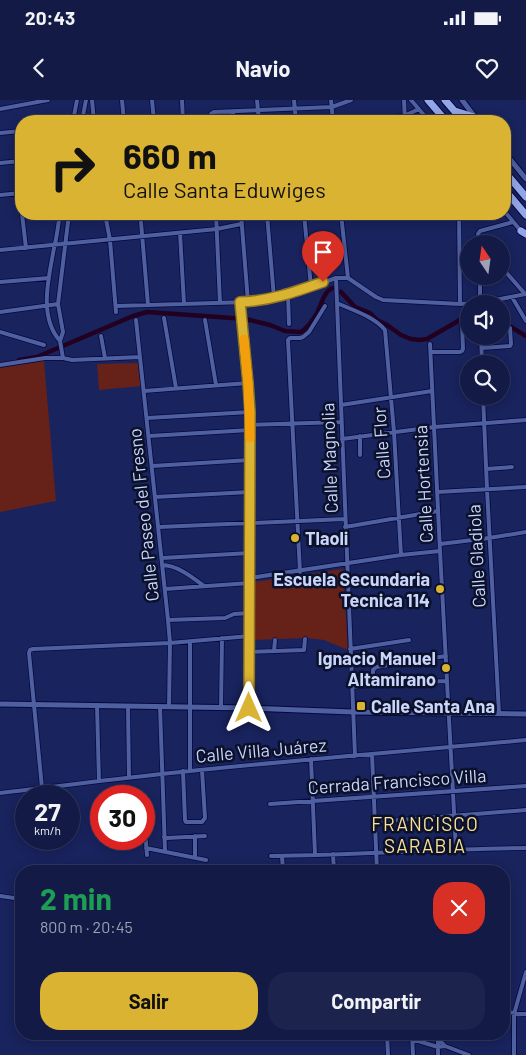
<!DOCTYPE html>
<html lang="es">
<head>
<meta charset="utf-8">
<style>
	body { margin:0; font-family:Barlow,sans-serif; background:#1c234d; color:#f1f3f6; height:100vh; display:flex; flex-direction:column; font-size:19px; white-space:nowrap }
	* { box-sizing:border-box; margin:0 }
	p { font-size:16px; color:#9da1b3 }
	.icon { flex:none; width:28px; height:28px; fill:none; stroke:currentColor; stroke-width:2; stroke-linecap:round; stroke-linejoin:round }
	.map { position:relative; flex:1; overflow:hidden }
	.drawer { position:absolute; left:15px; top:765px; width:495px; height:175px; display:flex; flex-direction:column; background:#131a46; border-radius:20px; box-shadow:0 2px 12px #0003,0 0 0 1px #32385f }
	.drawer>* { flex:none }
	.guide { position:absolute; left:15px; top:15px; width:496px; height:105px; border-radius:20px; box-shadow:0 2px 12px #0003,0 0 0 1px #32385f; background:#dab333; color:#111; overflow:hidden }
	.needle { width:32px; rotate:347deg }
	.tools { position:absolute; left:460px; top:135px; display:grid; gap:10px }
	.tools a { display:grid; place-items:center; width:50px; height:50px; border-radius:50%; background:#131a46; box-shadow:0 2px 12px #0003,0 0 0 1px #32385f; font-size:25px }
	.speed { position:absolute; left:15px; top:685px; display:flex; gap:10px; font-size:25px; font-weight:700; text-align:center }
	.speed>* { display:grid; place-content:center; width:65px; height:65px; border-radius:50%; background:#131a46; box-shadow:0 2px 12px #0003,0 0 0 1px #32385f; line-height:1 }
	.speed small { font-size:12px; font-weight:400 }
	.speed .limit { border:8px solid #d22; background:#fff; color:#111 }
	.pin { position:absolute; display:grid; place-items:center; width:42px; height:42px; color:#fff; margin:-51px -21px; border-radius:50% 50% 50% 0; rotate:-45deg; box-shadow:0 0 5px #0007 }
	.pin .icon { rotate:45deg }
	.me { position:absolute; width:55px; margin:-28px; rotate:0deg; stroke-linejoin:round; filter:drop-shadow(0 0 4px #0008) }
	.turn { display:flex; align-items:center; gap:18px; height:105px; padding:0 25px; font-size:22px }
	.turn .icon { width:65px; height:65px; stroke-width:2.5 }
	.turn b { display:block; font-size:35px; line-height:42px }
	.round { display:grid; place-items:center; flex:none; width:52px; height:52px; border-radius:20px; background:#1c234d }
	.summary { display:flex; align-items:center; justify-content:space-between; height:85px; padding:0 25px }
	h1 { font-size:30px; font-weight:700; line-height:38px; color:#1e9e55 }
	.primary-button { display:flex; gap:10px; margin-top:auto; padding:10px 25px }
	.primary-button a { flex:1; height:58px; border-radius:20px; background:#dab333; color:#111; font-size:20px; font-weight:700; line-height:58px; text-align:center }
	.primary-button a+a { background:#1c234d; color:#f1f3f6 }
	.status { display:flex; justify-content:space-between; align-items:center; height:35px; padding:0 25px; background:#131a46; direction:ltr }
	.status svg { height:14px; fill:currentColor }
	header { display:flex; justify-content:space-between; align-items:center; height:65px; padding:0 25px; background:#131a46; font-size:22px; font-weight:700 }
	.map>svg:first-child { display:block }
</style>
</head>
<body>
<div class="status"><b>20:43</b><svg viewBox="0 0 49 12"><path d="M0 12V9h3v3zM5 12V6h3v6zM10 12V3h3v9zM15 12V0h3v12zM26 1h20v11H26zM47 4h2v5h-2z"/></svg></div>
<header><svg class="icon" aria-label="back" viewBox="0 0 24 24"><path d="M15 5l-7 7 7 7"/></svg>Navio<svg class="icon" aria-label="heart" viewBox="0 0 24 24"><path d="M12 20l-8-8c-3-5 5-10 8-4 3-6 11-1 8 4z"/></svg></header>
<div class="map">
<svg width="526" height="955" viewBox="0 0 526 955">
	<rect width="100%" height="100%" fill="#19235d"/>
	<path fill="#662218" d="M44 261 56 401 0 412V268Z
		M139 263 142 286 99 290 97 264Z
		M343 469 348 550 324 540 307 538 254 540V482Z"/>
	<g fill="none" stroke-linecap="round" stroke-linejoin="round">
		<path stroke="#220020" stroke-width="4.5" d="M341 192 355 207 370 213 377 220 387 225 401 235 411 239 419 240 427 239 465 217H469
			M501 221 526 236
			M19 260 37 257 133 216 147 212 246 219 270 225 285 231 301 232C308 227 313 220 317 213 322 204 323 193 332 188"/>
		<g stroke="#070740" stroke-width="5.5">
			<path id="minor" d="M92 0 94 21
				M122 0 124 21
				M152 0 154 21
				M182 0 183 21
				M257 0 259 21
				M294 0 296 21
				M331 0 333 21
				M404 0 405 21
				M411 0 429 21
				M0 9 48 0
				M233 12 234 21
				M73 21 77 0
				M82 21 86 0
				M210 21 211 14 214 12 332 7 351 0
				M350 21 404 16 419 9
				M0 33 21 31
				M0 63 21 61
				M20 93 21 102
				M0 95 21 93
				M505 112 521 131
				M22 114 26 148
				M60 114C58 125 57 137 54 148 49 177 38 216 60 241
				M69 114 58 204 63 232 60 241 63 258 72 260 140 257
				M105 114 110 140 116 212
				M134 114 135 116
				M216 114 220 203
				M241 114 248 202
				M267 114 274 198
				M304 114 311 187
				M341 114 348 178
				M459 114 460 204
				M141 122 148 205
				M180 133 184 204
				M479 144 478 134 480 131 513 122
				M0 150 217 129 241 124
				M504 170 525 194
				M480 176V204
				M336 178 355 656
				M348 178 376 197 383 200 460 204 480 203 526 194
				M0 182 49 178
				M288 195 289 224
				M512 197 526 221
				M240 202 248 283 250 312 249 608
				M337 203C352 210 373 216 385 230L394 332 401 455
				M116 206 248 202 288 195 336 178H348
				M0 212 58 204
				M164 218 176 288
				M136 220 168 520 170 543 169 607
				M205 220 216 285
				M0 232 44 245
				M101 236 105 258
				M481 236 482 264
				M430 244 440 451 456 749
				M482 248 510 246 511 244 510 228
				M431 252H460L462 251 463 249 462 223
				M0 265 45 258H63
				M144 291 248 283
				M483 296 487 389 499 613
				M341 305 432 291
				M147 318 250 312
				M250 325 341 322
				M149 336 250 330
				M360 336V355
				M342 339 434 327 526 320
				M152 366 250 360
				M486 369 512 367
				M437 392 526 387
				M155 397 250 392
				M159 427 345 419
				M345 427 438 411
				M440 444 489 438 526 432
				M162 458 250 453
				M162 465C177 465 192 477 204 486
				M300 472 288 240 290 238H300L303 237 309 232 325 206
				M250 478 401 455 440 451
				M165 489 250 483
				M168 520 225 518 234 514 250 513
				M190 541V671
				M350 549 409 540
				M274 551 275 540
				M250 552 304 550 305 539
				M373 585V570L376 567 446 556
				M352 587 391 583 447 581
				M97 605 99 681
				M128 606 129 678
				M160 607 165 751
				M221 608 222 538
				M372 654 377 771
				M311 659 315 754
				M183 671 185 720 186 722H202L205 718 202 670
				M42 688 29 553 30 550 33 549 170 543 250 536
				M0 693C61 686 121 678 181 672 296 660 411 651 526 640
				M270 704 526 686
				M375 722 526 710
				M145 731 147 755
				M164 737 167 738 205 736
				M146 748 206 760
				M333 754 334 771
				M271 756C356 755 441 749 526 748
				M282 756 283 771
				M195 757V736
				M158 771V769L162 767 186 771
				M0 796 21 799
				M504 912 526 914
				M387 934 388 955
				M395 934 438 947 445 946
				M412 934 413 955
				M425 934 438 939 445 946 469 955
				M438 934V955
				M514 955V914L526 872"/>
		</g>
		<g stroke="#070740" stroke-width="7">
			<path id="tertiary" d="M462 0 478 21
				M505 53 526 79
				M0 604 249 608 353 612 526 614"/>
		</g>
		<g stroke="#070740" stroke-width="9">
			<path id="trunk" d="M428 0 446 21
				M445 0 463 21
				M455 11 474 17
				M505 72 526 97
				M505 90 526 115
				M521 131 526 134"/>
		</g>
		<use href="#minor" stroke="#4e609f" stroke-width="4"/>
		<use href="#tertiary" stroke="#4e609f" stroke-width="5"/>
		<use href="#trunk" stroke="#93a6e8" stroke-width="7"/>
	</g>
	<g fill="none" stroke-linecap="round" stroke-linejoin="round">
		<g stroke="#8e7421" stroke-width="12">
			<path id="route" d="M249 608 250 312 248 283 240 202C270 201 295 192 323 182"/>
		</g>
		<use href="#route" stroke="#dab333" stroke-width="9"/>
		<path stroke="#f59e0b" stroke-width="9" d="M244 239 248 283 250 338"/>
	</g>
	<g fill="#dab333" stroke="#0b112a" stroke-width="2">
		<circle cx="295" cy="438" r="5"/>
		<circle cx="440" cy="489" r="5"/>
		<circle cx="446" cy="568" r="5"/>
		<rect x="356" y="601" width="10" height="10" rx="2.5"/>
	</g>
	<g text-anchor="middle" dominant-baseline="central" stroke-width="5" stroke-linejoin="round" paint-order="stroke">
		<g font-size="18" fill="#c9d5f9" stroke="#0b112a">
			<text transform="translate(381 343) rotate(-94)">Calle Flor</text>
			<text transform="translate(329 358) rotate(-92)">Calle Magnolia</text>
			<text transform="translate(423 384) rotate(-93)">Calle Hortensia</text>
			<text transform="translate(143 415) rotate(-96)">Calle Paseo del Fresno</text>
			<text transform="translate(476 456) rotate(-93)">Calle Gladiola</text>
			<text transform="translate(261 650) rotate(-5)">Calle Villa Juárez</text>
			<text transform="translate(397 681) rotate(-4)">Cerrada Francisco Villa</text>
		</g>
		<g font-size="18" font-weight="bold" fill="#c9d5f9" stroke="#0b112a" text-anchor="start">
			<text x="305" y="438">Tlaoli</text>
			<text x="430" y="479" text-anchor="end">Escuela Secundaria<tspan x="430" dy="21">Tecnica 114</tspan></text>
			<text x="436" y="558" text-anchor="end">Ignacio Manuel<tspan x="436" dy="21">Altamirano</tspan></text>
			<text x="371" y="606">Calle Santa Ana</text>
		</g>
		<g font-size="19" letter-spacing="1" fill="#fbe094" stroke="#0b112a">
			<text x="425" y="723">FRANCISCO<tspan x="425" dy="22">SARABIA</tspan></text>
		</g>
	</g>
</svg>
<div class="tools">
<a><svg class="needle" viewBox="-14 -14 28 28"><path d="M0-13l5 13h-10z" fill="#e53935"/><path d="M0 13l5-13h-10z" fill="#9da1b3"/></svg></a>
<a><svg class="icon" aria-label="sound" viewBox="0 0 24 24"><path d="M4 9h4l5-4v14l-5-4H4zM17 9q2 3 0 6"/></svg></a>
<a><svg class="icon" aria-label="search" viewBox="0 0 24 24"><circle cx="10" cy="10" r="6"/><path d="M15 15l6 6"/></svg></a>
</div>
<div class="speed"><div>27<small>km/h</small></div><div class="limit">30</div></div>
<div class="pin" style="left:323px;top:182px;background:#d93025"><svg class="icon" aria-label="arrive" viewBox="0 0 24 24"><path d="M6 21V4h12l-3 4 3 4H6"/></svg></div>
<svg class="me" style="left:249px;top:608px" viewBox="-20 -20 40 40"><path d="M0-17L14 15 0 8-14 15z" fill="#dab333" stroke="#fff" stroke-width="4"/></svg>
<div class="guide">
<div class="turn"><svg class="icon" aria-label="right" viewBox="0 0 24 24"><path d="M7 20v-9h11M14 6l5 5-5 5"/></svg><div><b>660 m</b>Calle Santa Eduwiges</div></div>
</div>
<section class="drawer">
<div class="summary"><div><h1>2 min</h1><p>800 m · 20:45</p></div><a class="round" style="background:#d93025;color:#fff"><svg class="icon" aria-label="close" viewBox="0 0 24 24"><path d="M6 6l12 12M18 6L6 18"/></svg></a></div>
<div class="primary-button"><a>Salir</a><a>Compartir</a></div>
</section>
</div>
</body>
</html>
